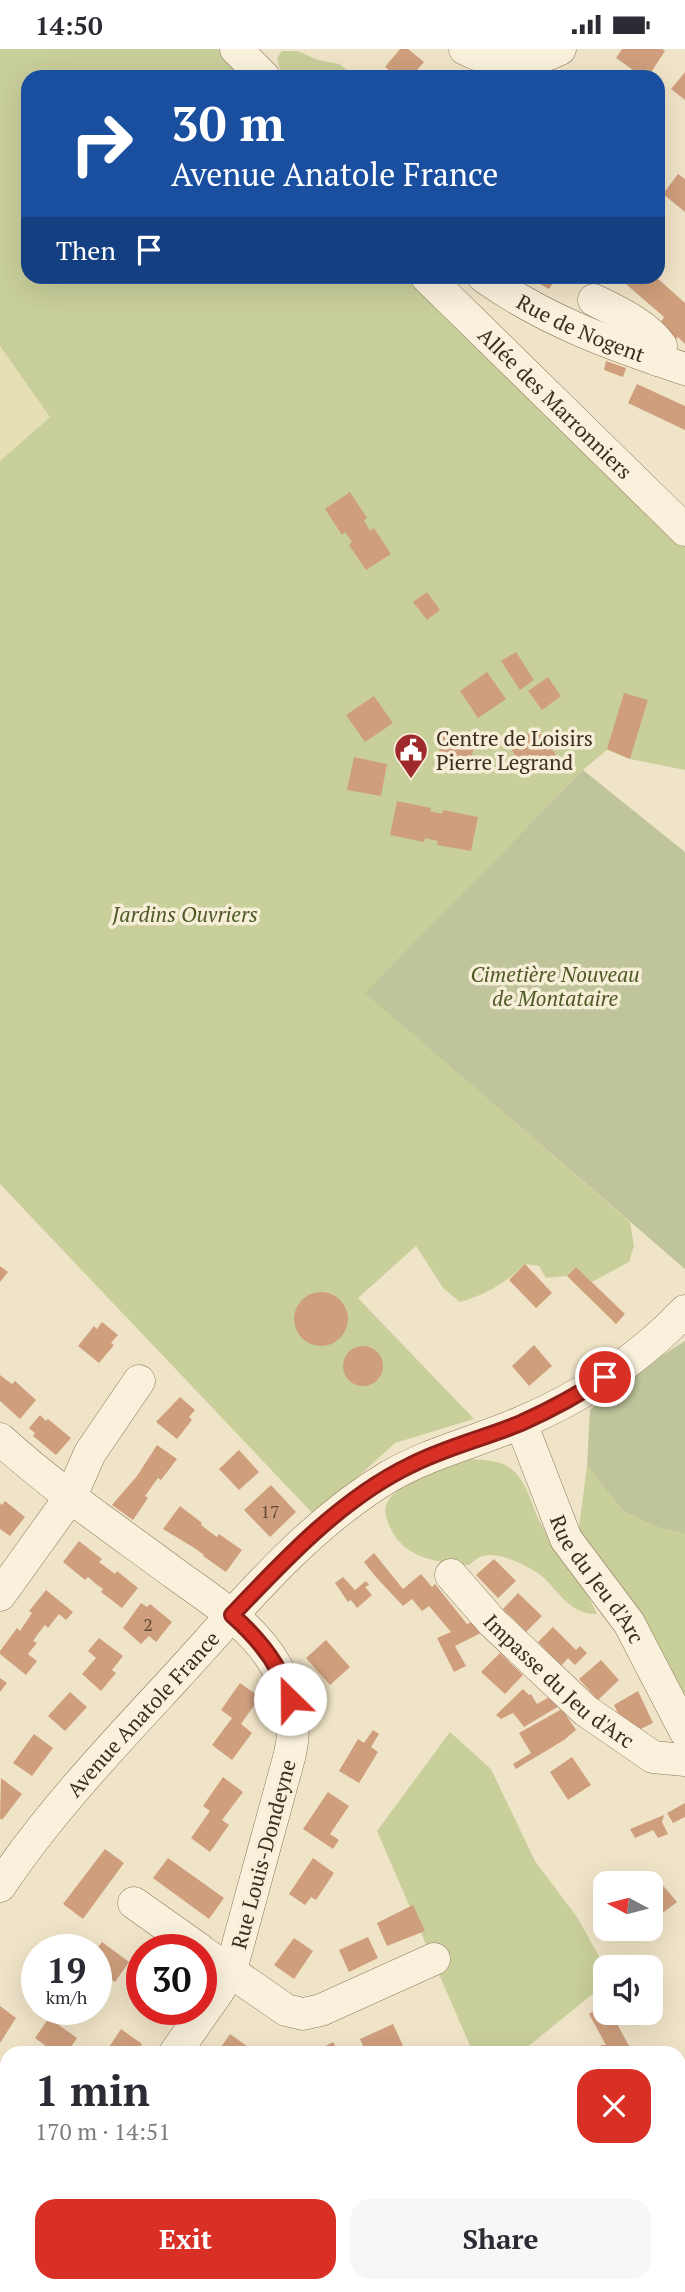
<!DOCTYPE html>
<html lang="en">
<head>
<meta charset="utf-8">
<style>
	body { margin:0; font-family:"PT Serif",serif; background:#f7f7f7; color:#2b2b33; height:100vh; display:flex; flex-direction:column; font-size:26px; white-space:nowrap }
	* { box-sizing:border-box; margin:0 }
	p { font-size:23px; color:#7c7c81 }
	.icon { flex:none; width:38px; height:38px; fill:none; stroke:currentColor; stroke-width:2; stroke-linecap:round; stroke-linejoin:round }
	.map { position:relative; flex:1; overflow:hidden }
	.panel { position:absolute; left:0px; top:1997px; width:686px; height:247px; display:flex; flex-direction:column; background:#fff; border-radius:21px 21px 0 0; box-shadow:0 7px 28px #0002 }
	.panel>* { flex:none }
	.hud { position:absolute; left:21px; top:21px; width:644px; height:214px; border-radius:21px; box-shadow:0 7px 28px #0002; background:#1a4fa0; color:#fff; overflow:hidden }
	.needle { width:46px; rotate:277deg }
	.controls { position:absolute; left:593px; top:1822px; display:grid; gap:14px }
	.controls a { display:grid; place-items:center; width:70px; height:70px; border-radius:14px; background:#fff; box-shadow:0 7px 28px #0002; font-size:35px }
	.speed { position:absolute; left:21px; top:1885px; display:flex; gap:14px; font-size:35px; font-weight:700; text-align:center }
	.speed>* { display:grid; place-content:center; width:91px; height:91px; border-radius:50%; background:#fff; box-shadow:0 7px 28px #0002; line-height:1 }
	.speed small { font-size:18px; font-weight:400 }
	.speed .limit { border:10px solid #d22; background:#fff; color:#111 }
	.pin { position:absolute; display:grid; place-items:center; width:60px; height:60px; color:#fff; margin:-30px; border:4px solid #fff; border-radius:50%; box-shadow:0 2px 7px #0007 }
	.me { position:absolute; width:77px; margin:-38px; rotate:337deg; stroke-linejoin:round; filter:drop-shadow(0 0 5px #0008) }
	.turn { display:flex; align-items:center; gap:24px; height:147px; padding:0 35px; font-size:32px }
	.turn .icon { width:91px; height:91px; stroke-width:2.5 }
	.turn b { display:block; font-size:49px; line-height:60px }
	.then { display:flex; align-items:center; height:66px; padding:0 35px; background:#0003; gap:14px; font-size:26px }
	.round { display:grid; place-items:center; flex:none; width:74px; height:74px; border-radius:21px; background:#f7f7f7 }
	.summary { display:flex; align-items:center; justify-content:space-between; height:119px; padding:0 35px }
	h1 { font-size:42px; font-weight:800; line-height:52px }
	.cta { display:flex; gap:14px; margin-top:auto; padding:14px 35px }
	.cta a { flex:1; height:80px; border-radius:21px; background:#d93025; color:#fff; font-size:28px; font-weight:800; line-height:80px; text-align:center }
	.cta a+a { background:#f7f7f7; color:#2b2b33 }
	.status { display:flex; justify-content:space-between; align-items:center; height:49px; padding:0 35px; background:#fff; direction:ltr }
	.status svg { height:19px; fill:currentColor }
	.map>svg:first-child { display:block }
</style>
</head>
<body>
<div class="status"><b>14:50</b><svg viewBox="0 0 49 12"><path d="M0 12V9h3v3zM5 12V6h3v6zM10 12V3h3v9zM15 12V0h3v12zM26 1h20v11H26zM47 4h2v5h-2z"/></svg></div>
<div class="map">
<svg width="685" height="2243" viewBox="0 0 685 2243">
	<rect width="100%" height="100%" fill="#f0e4c8"/>
	<path fill="#e6deb5" d="M0 297 50 368 0 412Z"/>
	<path fill="#c9cf9b" d="M0 0H219L248 28H28V228H419L685 497V721L630 710 607 701 583 721 366 944 630 1173 634 1197 629 1213 592 1233 576 1218 567 1227 546 1229 539 1217 525 1215C506 1234 485 1246 460 1253L443 1239 416 1197 358 1249 474 1370 395 1394 315 1467 0 1135V412L50 368 0 297Z
		M282 2H298L318 11 339 15 347 21 349 28H282L277 9Z
		M470 1410C482 1411 497 1411 507 1417 527 1429 530 1454 540 1473 556 1505 583 1532 597 1565 572 1566 560 1545 544 1529 532 1518 499 1502 483 1507 478 1508 473 1513 469 1516 438 1514 403 1509 390 1478 386 1470 383 1461 388 1452 400 1432 448 1418 470 1410Z
		M587 1417 623 1462 656 1478 685 1485V1658L578 1486Z
		M450 1683 491 1720 535 1812 577 1868 605 1918V1935L520 2004H462L471 1999 377 1782Z
		M247 2237V2236L305 2237 303 2243H242Z"/>
	<path fill="#bfc49a" d="M583 721 685 803V1220L365 944Z
		M685 1292V1485L656 1478 623 1462 587 1417 590 1361 634 1324Z"/>
	<path fill="#cf9f7d" d="M400 0H408L424 13 411 28H398L385 18Z
		M622 0H662L665 2 648 28H643L616 9Z
		M685 23V51L671 40Z
		M678 125 685 130V163L663 145Z
		M527 228H557L549 240Z
		M618 228H656L685 254V295L678 288 670 296 659 275 664 268Z
		M606 312 626 319 623 328 604 321Z
		M637 335 685 357V381L628 354Z
		M350 443 367 469 364 471 370 482 374 479 391 505 366 521 349 496 352 493 345 483 342 486 325 460Z
		M427 543 440 561 427 571 413 553Z
		M516 603 534 631 520 641 501 612Z
		M487 623 506 650 478 669 460 642Z
		M548 628 561 647 542 661 528 642Z
		M624 644 648 651 630 710 607 700Z
		M374 647 393 674 365 693 346 666Z
		M536 678 556 706 528 725 509 697Z
		M443 682 476 688 469 721 437 715Z
		M354 708 387 715 381 747 347 741Z
		M397 752 431 759 430 762 442 765 443 761 478 768 471 802 437 796 438 792 425 789 424 793 390 786Z
		M525 1215 552 1244 536 1259 509 1231Z
		M0 1217 8 1223 0 1233Z
		M576 1218 625 1265 616 1275 567 1227Z
		M294 1270a27 27 0 1 1 54 0a27 27 0 1 1-54 0Z
		M102 1273 118 1286 111 1294 114 1296 99 1314 78 1297 94 1277 97 1280Z
		M534 1296 552 1317 529 1337 512 1317Z
		M343 1317a20 20 0 1 1 40 0a20 20 0 1 1-40 0Z
		M0 1326 12 1335 15 1332 36 1351 20 1370 0 1352Z
		M180 1348 195 1361 189 1368 192 1371 177 1390 156 1373Z
		M40 1366 46 1372 48 1370 71 1389 56 1406 33 1387 35 1384 29 1379Z
		M157 1396 177 1410 161 1431 158 1429 145 1447 148 1449 133 1471 112 1456 137 1427Z
		M239 1401 259 1423 239 1441 219 1420Z
		M271 1436 296 1463 270 1488 244 1461Z
		M5 1452 25 1468 10 1487 0 1480V1454L2 1456Z
		M180 1457 202 1474 201 1476 217 1488 219 1485 242 1501 226 1523 203 1507 204 1506 196 1500 163 1480Z
		M79 1492 102 1510 99 1513 115 1525 117 1522 138 1539 122 1559 101 1543 103 1540 96 1535 88 1528 85 1531 63 1513Z
		M374 1504 403 1540 421 1525 432 1538 435 1535 467 1575 481 1570 488 1577 479 1585 455 1597 466 1617 454 1623 437 1589 451 1583 429 1557 422 1562 412 1550 403 1557 375 1527 364 1513Z
		M494 1510 516 1532 498 1549 476 1526Z
		M343 1528 355 1541 366 1532 369 1536 365 1538 372 1546 357 1559 351 1551 348 1553 335 1534Z
		M46 1541 73 1563 66 1571 59 1565 48 1579 45 1576 38 1585 33 1592 37 1594 28 1605 37 1612 26 1626 0 1605V1602L17 1579 20 1582 32 1564 29 1562Z
		M518 1544 542 1567 526 1583 503 1560Z
		M141 1554 147 1558 150 1555 172 1573 156 1593 149 1587 141 1595 123 1579Z
		M553 1578 576 1601 580 1597 587 1604 575 1616 568 1609 561 1617 538 1593Z
		M99 1589 123 1607 112 1621 116 1624 101 1642 82 1625 96 1609 88 1602Z
		M326 1591 350 1618 330 1636 306 1609Z
		M500 1604 523 1626 505 1645 481 1623Z
		M601 1611 619 1631 598 1651 579 1630Z
		M0 1629 7 1634 0 1643Z
		M240 1634 260 1648 241 1675 252 1684 232 1711 212 1696 232 1669 221 1661Z
		M523 1640 529 1646 531 1645 537 1655 558 1643 564 1654 524 1678 513 1664 501 1670 496 1666Z
		M638 1642 653 1674 628 1686 614 1656Z
		M70 1643 87 1658 65 1682 48 1667Z
		M562 1660 576 1681 564 1691 516 1720 513 1715 531 1704 519 1684Z
		M373 1681 379 1685 371 1698 378 1703 359 1734 339 1722 358 1690 364 1694Z
		M34 1685 53 1699 32 1727 13 1714Z
		M572 1708 591 1736 568 1751 550 1723Z
		M223 1728 243 1743 222 1771 229 1776 210 1803 191 1789 210 1762 203 1757Z
		M1 1729 22 1745 2 1771 0 1769Z
		M328 1743 349 1757 330 1785 339 1791 333 1800 303 1780Z
		M685 1754V1768L673 1774 667 1764Z
		M664 1766 662 1773 668 1785 658 1789 653 1781 635 1789 630 1780Z
		M105 1800 124 1814 83 1870 63 1855Z
		M168 1809 224 1849 209 1870 153 1829Z
		M313 1809 334 1824 316 1851 311 1848 305 1856 289 1845Z
		M660 1833 677 1853 651 1873V1839Z
		M413 1856 425 1882 387 1897 377 1874Z
		M368 1888 378 1909 349 1923 339 1901Z
		M294 1889 313 1902 294 1930 274 1916Z
		M102 1893 129 1913 115 1933 96 1919V1901Z
		M606 1954V1964H611L633 2004H589L602 1996H606L589 1965Z
		M0 1957 16 1969 0 1994Z
		M49 1969 77 1989 67 2004H55L35 1989Z
		M393 1975 404 1999 394 2004H366L360 1990Z
		M121 1980 142 1995 136 2004H105Z
		M230 1985 251 2000 248 2004H217Z
		M333 1993 339 2004H312Z
		M679 2026 685 2035V2099L679 2103V2090L684 2087 681 2083 679 2084V2053L682 2051 679 2046Z
		M0 2068 7 2073V2097L3 2102 0 2099Z
		M685 2114V2138L683 2139 679 2133V2118Z
		M685 2154V2197L679 2192V2162Z
		M190 2236H212L207 2243H186Z
		M483 2236 501 2239 504 2236 508 2239 505 2243H479Z
		M513 2236H519L529 2243H515L510 2240Z
		M570 2236H596L592 2243H566Z"/>
	<g fill="none" stroke-linecap="round" stroke-linejoin="round">
		<g stroke="#8d765c" stroke-width="33">
			<g id="minor">
				<path d="M236 0 264 28"/>
				<path d="M465 0C495 16 529 16 560 0"/>
				<path id="s1" d="M427 228 685 481"/>
				<path id="s2" d="M484 228C546 272 613 296 685 320"/>
				<path d="M594 251C616 262 647 276 661 297L658 311"/>
				<path id="s3" d="M521 1374 566 1490 629 1574 685 1682"/>
				<path d="M0 1390C54 1439 116 1481 174 1524 211 1551 253 1576 276 1617 292 1645 297 1674 290 1705L234 1910 219 1941 175 2004"/>
				<path id="s4" d="M451 1526 492 1573 586 1662 653 1708 685 1711"/>
				<path d="M0 1546 71 1447 90 1404 139 1332"/>
				<path id="s5" d="M0 1837C49 1763 117 1692 177 1627 241 1557 305 1478 388 1428 429 1404 476 1393 520 1374 580 1349 640 1310 685 1262"/>
				<path d="M134 1854 199 1900"/>
				<path d="M201 1902 286 1961 303 1965 321 1961 434 1910"/>
				<path d="M679 2109 685 2105"/>
				<path d="M0 2216 7 2218"/>
				<path d="M112 2236 131 2240 134 2236"/>
				<path d="M431 2243 446 2236"/>
			</g>
		</g>
		<use href="#minor" stroke="#faf1dc" stroke-width="32"/>
	</g>
	<g fill="none" stroke-linecap="round" stroke-linejoin="round">
		<g stroke="#8d1f18" stroke-width="18">
			<path id="route" d="M290 1650C281 1616 258 1589 232 1566 284 1511 342 1449 411 1416 446 1398 485 1389 521 1374 550 1361 578 1346 605 1328"/>
		</g>
		<use href="#route" stroke="#d93025" stroke-width="12"/>
	</g>
	<defs>
		<g id="civic-pin" transform="scale(1.75)"><path d="M0 17L-7.5 6A9.5 9.5 0 1 1 7.5 6Z" fill="#9e2a2b" stroke="#f7eed8"/><path d="M-.6-6.5H3V-4.5H.6V-3L4-1V1h2V6H-6V1h2V-1L-.6-3ZM-1.2 2.5V6h2.4V2.5Z" fill="#fff"/></g>
	</defs>
	<g fill-rule="evenodd">
		<use href="#civic-pin" x="411" y="701"/>
	</g>
	<g text-anchor="middle" dominant-baseline="central" stroke-width="7" stroke-linejoin="round" paint-order="stroke">
		<g font-size="18" fill="#624a37">
			<text x="270" y="1462">17</text>
			<text x="148" y="1575">2</text>
		</g>
		<g font-size="21" fill="#3d2e20" stroke="#f7eed8">
			<text stroke="none"><textPath href="#s2" startOffset="110">Rue de Nogent</textPath></text>
			<text stroke="none"><textPath href="#s1" startOffset="180">Allée des Marronniers</textPath></text>
			<text stroke="none"><textPath href="#s3" startOffset="175">Rue du Jeu d'Arc</textPath></text>
			<text stroke="none"><textPath href="#s4" startOffset="152">Impasse du Jeu d'Arc</textPath></text>
			<text stroke="none"><textPath href="#s5" startOffset="224">Avenue Anatole France</textPath></text>
			<text transform="translate(263 1805) rotate(-75)">Rue Louis-Dondeyne</text>
		</g>
		<g font-size="21" fill="#3d2e20" stroke="#f7eed8" text-anchor="start">
			<text x="436" y="689">Centre de Loisirs<tspan x="436" dy="24">Pierre Legrand</tspan></text>
		</g>
		<g font-size="21" font-style="italic" fill="#4d5a26" stroke="#f7eed8">
			<text x="185" y="865">Jardins Ouvriers</text>
			<text x="555" y="925">Cimetière Nouveau<tspan x="555" dy="24">de Montataire</tspan></text>
		</g>
	</g>
</svg>
<div class="controls">
<a><svg class="needle" viewBox="-14 -14 28 28"><path d="M0-13l5 13h-10z" fill="#e53935"/><path d="M0 13l5-13h-10z" fill="#7c7c81"/></svg></a>
<a><svg class="icon" aria-label="sound" viewBox="0 0 24 24"><path d="M4 9h4l5-4v14l-5-4H4zM17 9q2 3 0 6"/></svg></a>
</div>
<div class="speed"><div>19<small>km/h</small></div><div class="limit">30</div></div>
<div class="pin" style="left:605px;top:1328px;background:#d93025"><svg class="icon" aria-label="arrive" viewBox="0 0 24 24"><path d="M6 21V4h12l-3 4 3 4H6"/></svg></div>
<svg class="me" style="left:290px;top:1650px" viewBox="-20 -20 40 40"><circle r="19" fill="#fff"/><path d="M0-13L10 11 0 6-10 11z" fill="#d93025"/></svg>
<div class="hud">
<div class="turn"><svg class="icon" aria-label="right" viewBox="0 0 24 24"><path d="M7 20v-9h11M14 6l5 5-5 5"/></svg><div><b>30 m</b>Avenue Anatole France</div></div>
<div class="then">Then<svg class="icon" aria-label="arrive" viewBox="0 0 24 24"><path d="M6 21V4h12l-3 4 3 4H6"/></svg></div>
</div>
<section class="panel">
<div class="summary"><div><h1>1 min</h1><p>170 m · 14:51</p></div><a class="round" style="background:#d93025;color:#fff"><svg class="icon" aria-label="close" viewBox="0 0 24 24"><path d="M6 6l12 12M18 6L6 18"/></svg></a></div>
<div class="cta"><a>Exit</a><a>Share</a></div>
</section>
</div>
</body>
</html>
